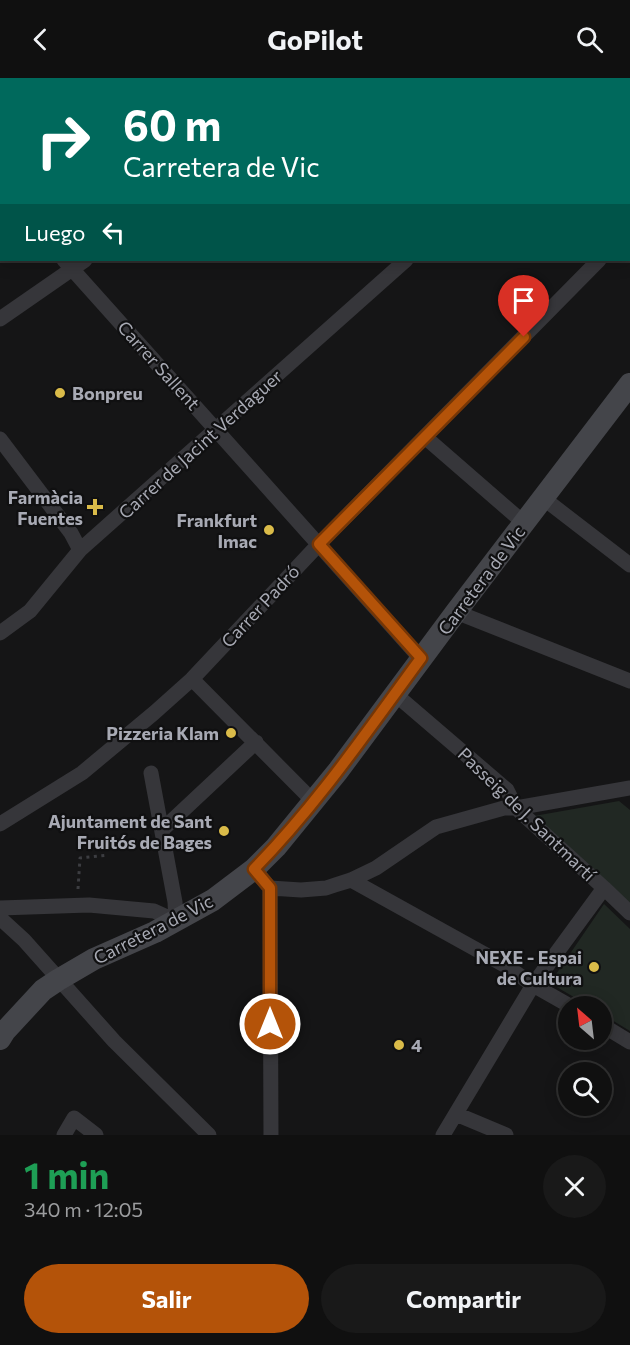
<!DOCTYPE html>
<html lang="es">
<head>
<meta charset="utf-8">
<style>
	body { margin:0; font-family:Commissioner,sans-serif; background:#191919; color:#f1f3f6; height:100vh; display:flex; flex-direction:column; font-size:22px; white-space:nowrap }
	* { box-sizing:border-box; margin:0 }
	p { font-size:20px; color:#9c9d9f }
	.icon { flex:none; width:33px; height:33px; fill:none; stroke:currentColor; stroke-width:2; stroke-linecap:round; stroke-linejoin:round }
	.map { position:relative; height:1057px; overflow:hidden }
	.drawer { display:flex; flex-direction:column; background:#101010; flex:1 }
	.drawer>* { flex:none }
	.top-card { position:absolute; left:0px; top:0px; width:630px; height:183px; box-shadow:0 3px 15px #0003,0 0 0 2px #303030; background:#00695c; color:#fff; overflow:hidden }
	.needle { width:39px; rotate:332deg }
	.buttons { position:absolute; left:558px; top:918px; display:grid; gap:12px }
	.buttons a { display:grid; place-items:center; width:54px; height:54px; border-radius:50%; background:#101010; box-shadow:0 3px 15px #0003,0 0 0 2px #303030; font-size:30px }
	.pin { position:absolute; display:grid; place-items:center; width:51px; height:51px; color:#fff; margin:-62px -26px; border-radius:50% 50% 50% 0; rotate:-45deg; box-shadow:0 0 6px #0007 }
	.pin .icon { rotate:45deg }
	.me { position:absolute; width:66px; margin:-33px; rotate:0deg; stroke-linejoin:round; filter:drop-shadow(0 0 4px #0008) }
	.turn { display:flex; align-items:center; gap:21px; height:126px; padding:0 24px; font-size:27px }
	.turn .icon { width:78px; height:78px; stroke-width:2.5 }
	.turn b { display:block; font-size:42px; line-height:51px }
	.then { display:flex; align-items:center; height:57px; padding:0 24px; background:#0003; gap:12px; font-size:22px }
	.round { display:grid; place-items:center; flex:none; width:63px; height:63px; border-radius:32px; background:#191919 }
	.summary { display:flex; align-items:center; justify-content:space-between; height:102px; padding:0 24px }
	h1 { font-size:36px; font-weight:700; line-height:45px; color:#1e9e55 }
	.action { display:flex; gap:12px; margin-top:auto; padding:12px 24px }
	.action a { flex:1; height:69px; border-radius:36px; background:#b45309; color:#fff; font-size:24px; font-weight:700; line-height:69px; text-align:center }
	.action a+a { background:#191919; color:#f1f3f6 }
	header { display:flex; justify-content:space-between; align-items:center; height:78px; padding:0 24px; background:#101010; font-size:27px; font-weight:700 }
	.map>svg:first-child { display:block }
</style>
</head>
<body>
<header><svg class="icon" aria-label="back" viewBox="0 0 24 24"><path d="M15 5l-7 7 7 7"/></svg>GoPilot<svg class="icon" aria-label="search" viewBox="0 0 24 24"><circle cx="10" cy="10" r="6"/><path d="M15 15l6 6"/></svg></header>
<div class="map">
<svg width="630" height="1057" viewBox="0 0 630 1057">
	<rect width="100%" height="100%" fill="#151516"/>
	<path fill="#212823" d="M619 723 630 732V826L534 738Z
		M604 826 630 851V953L602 936V928H589L550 905Z"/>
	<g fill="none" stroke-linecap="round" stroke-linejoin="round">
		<path stroke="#3c3d41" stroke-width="3" stroke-dasharray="3 4.5" stroke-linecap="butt" d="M78 811 80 780 108 777"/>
		<path stroke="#36363a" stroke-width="15" d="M95 0 96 2
			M255 0 256 2
			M422 0 424 2
			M338 2 340 0
			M607 2 608 0
			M0 110 2 112
			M628 151 630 149
			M64 182 421 581
			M0 241 85 182
			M425 359 524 445
			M0 361 71 455 80 472
			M543 420 630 487
			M456 534 630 603
			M0 555 30 533 80 472 406 182
			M192 601 313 723
			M395 616 507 712 516 730 604 810 630 835
			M0 746 82 695 154 635 192 601 319 466 599 182
			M162 752 256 664
			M254 791 270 810 301 812 326 810 335 807 351 802 376 790 436 749 504 730H516L630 710
			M351 802 506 888 533 907 570 928
			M270 810 271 1057
			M0 830 89 827 154 833 176 843 175 824 151 695
			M0 840 24 862 114 963 209 1057
			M602 947 630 964
			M456 1036 506 1057
			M64 1057 74 1040 96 1057
			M443 1057 533 907 604 810"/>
		<path stroke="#44454a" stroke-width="22" d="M0 961 5 953 43 912 58 902 94 881 155 854 213 822 254 791 276 769 338 693 456 534 630 306"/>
	</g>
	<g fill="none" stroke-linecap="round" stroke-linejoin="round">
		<g stroke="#753606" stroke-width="15">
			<path id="route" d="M270 946V810L254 791C317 727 368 652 421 580L319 466 524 259"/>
		</g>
		<use href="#route" stroke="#b45309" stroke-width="10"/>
	</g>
	<g fill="#dabb49" stroke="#101011" stroke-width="2">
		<circle cx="60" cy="315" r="6"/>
		<path d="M92 420h6v6h6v6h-6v6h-6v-6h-6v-6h6z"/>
		<circle cx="269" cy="452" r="6"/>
		<circle cx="231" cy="655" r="6"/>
		<circle cx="224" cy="753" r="6"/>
		<circle cx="594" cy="889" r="6"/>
		<circle cx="399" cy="967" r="6"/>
	</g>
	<g text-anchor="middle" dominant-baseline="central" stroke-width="4.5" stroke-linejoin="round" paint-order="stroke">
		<g font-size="18" fill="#a8aab4" stroke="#101011">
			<text transform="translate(159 287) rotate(48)">Carrer Sallent</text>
			<text transform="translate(200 366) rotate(-42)">Carrer de Jacint Verdaguer</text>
			<text transform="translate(481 502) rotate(-53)">Carretera de Vic</text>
			<text transform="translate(260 528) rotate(-47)">Carrer Padró</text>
			<text transform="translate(527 736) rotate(44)">Passeig de J. Santmartí</text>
			<text transform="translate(153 851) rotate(-27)">Carretera de Vic</text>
		</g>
		<g font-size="18" font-weight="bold" fill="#a8aab4" stroke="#101011" text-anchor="end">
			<text x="72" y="315" text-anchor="start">Bonpreu</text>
			<text x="83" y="419">Farmàcia<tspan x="83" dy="21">Fuentes</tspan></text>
			<text x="257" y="442">Frankfurt<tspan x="257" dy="21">Imac</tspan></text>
			<text x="219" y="655">Pizzeria Klam</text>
			<text x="212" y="743">Ajuntament de Sant<tspan x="212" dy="21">Fruitós de Bages</tspan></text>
			<text x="582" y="879">NEXE - Espai<tspan x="582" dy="21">de Cultura</tspan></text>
			<text x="411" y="967" text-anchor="start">4</text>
		</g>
	</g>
</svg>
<div class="buttons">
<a><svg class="needle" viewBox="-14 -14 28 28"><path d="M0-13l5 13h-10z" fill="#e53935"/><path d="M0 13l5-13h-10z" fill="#9c9d9f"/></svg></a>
<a><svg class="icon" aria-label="search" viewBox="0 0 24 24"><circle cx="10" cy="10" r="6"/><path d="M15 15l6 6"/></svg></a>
</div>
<div class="pin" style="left:524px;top:259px;background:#d93025"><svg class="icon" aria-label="arrive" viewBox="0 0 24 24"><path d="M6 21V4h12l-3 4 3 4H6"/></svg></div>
<svg class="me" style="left:270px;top:946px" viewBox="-20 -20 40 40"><circle r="17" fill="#b45309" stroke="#fff" stroke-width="3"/><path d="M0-11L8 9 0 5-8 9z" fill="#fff"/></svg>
<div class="top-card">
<div class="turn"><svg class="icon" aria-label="right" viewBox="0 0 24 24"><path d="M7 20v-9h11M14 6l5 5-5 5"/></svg><div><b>60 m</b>Carretera de Vic</div></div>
<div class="then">Luego<svg class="icon" aria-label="left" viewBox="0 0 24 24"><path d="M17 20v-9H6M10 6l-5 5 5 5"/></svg></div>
</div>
</div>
<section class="drawer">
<div class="summary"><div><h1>1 min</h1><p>340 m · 12:05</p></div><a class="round"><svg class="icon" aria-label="close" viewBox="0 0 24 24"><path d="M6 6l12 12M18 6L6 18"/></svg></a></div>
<div class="action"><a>Salir</a><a>Compartir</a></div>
</section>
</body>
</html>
